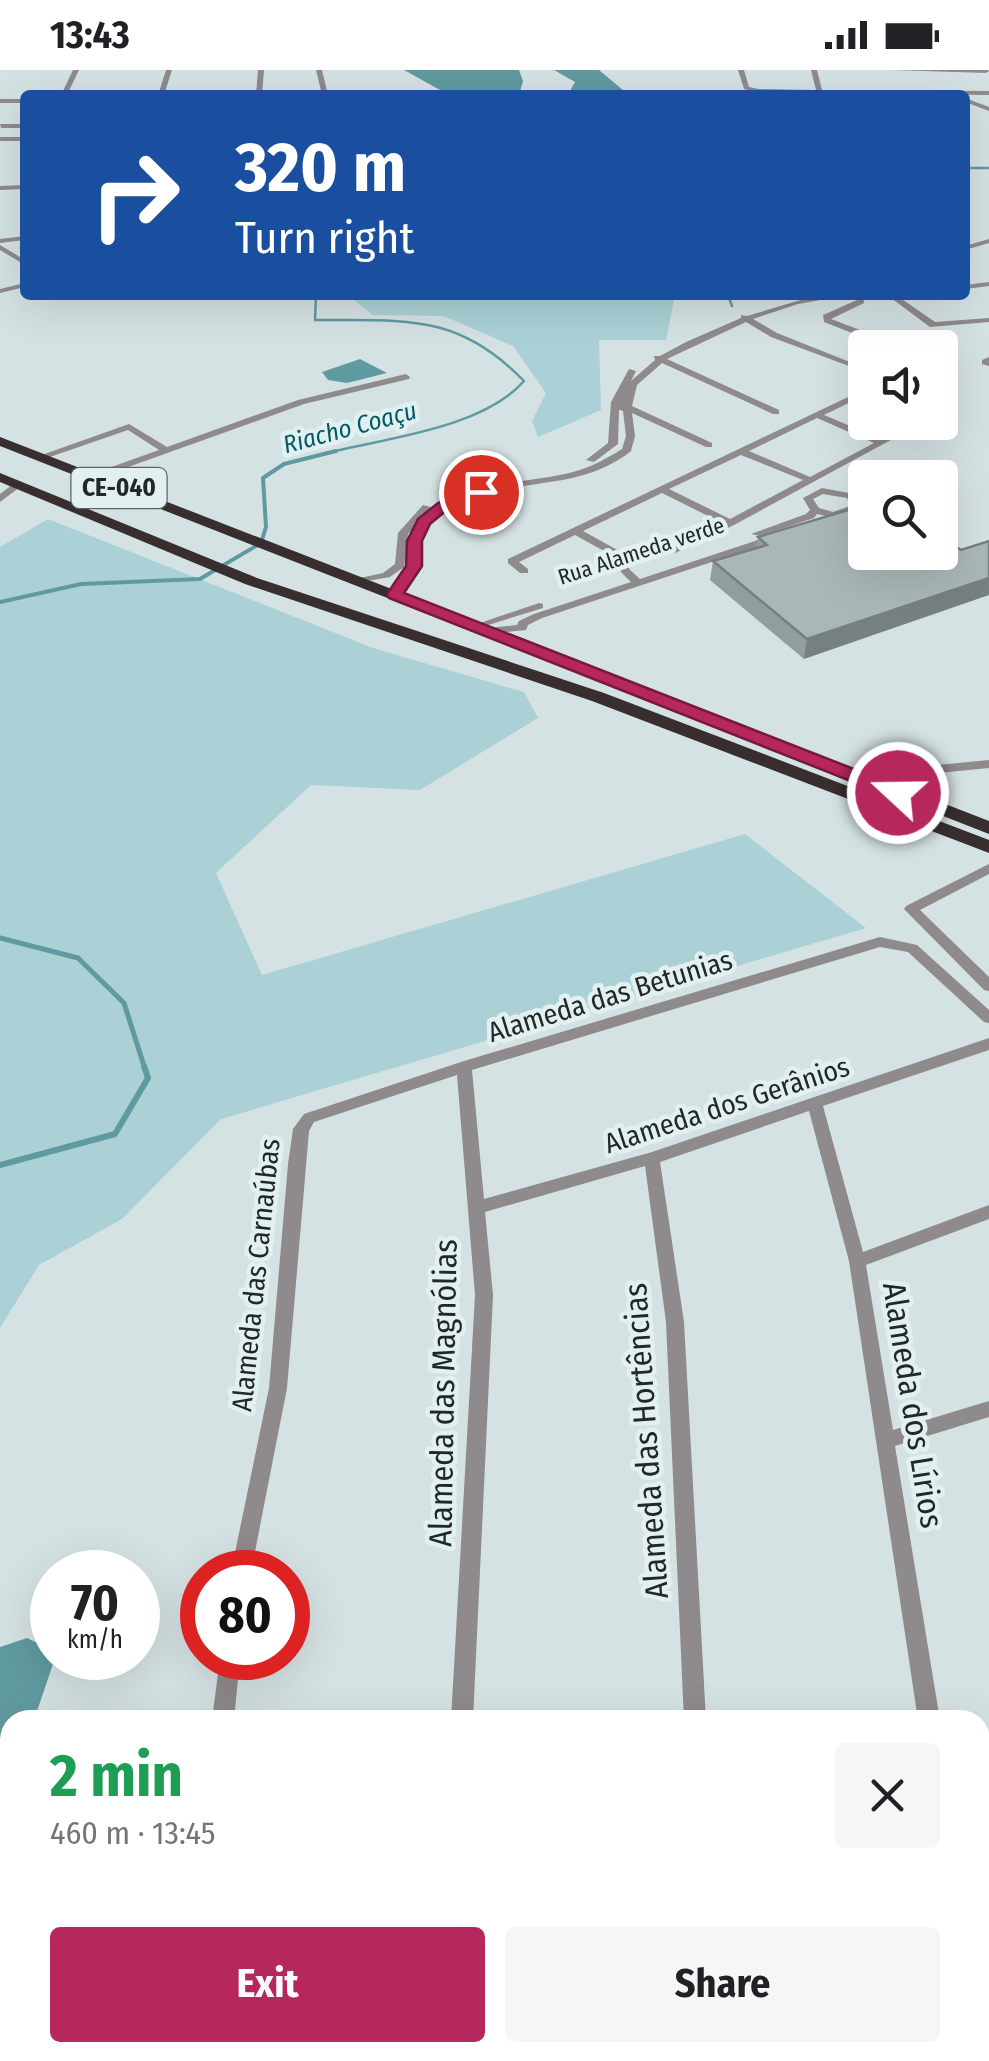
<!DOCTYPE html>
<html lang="en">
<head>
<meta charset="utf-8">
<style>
	body { margin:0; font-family:"Fira Sans Condensed",sans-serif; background:#f6f6f6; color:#202124; height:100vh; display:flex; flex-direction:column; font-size:38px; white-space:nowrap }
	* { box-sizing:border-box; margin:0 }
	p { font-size:32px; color:#757577 }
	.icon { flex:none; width:55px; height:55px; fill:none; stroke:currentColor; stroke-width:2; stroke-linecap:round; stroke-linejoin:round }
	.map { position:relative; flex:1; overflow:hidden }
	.drawer { position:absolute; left:0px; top:1640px; width:990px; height:352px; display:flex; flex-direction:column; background:#fff; border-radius:30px 30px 0 0; box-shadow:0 10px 40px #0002 }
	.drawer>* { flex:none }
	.guide { position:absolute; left:20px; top:20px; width:950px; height:210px; border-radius:10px; box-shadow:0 10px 40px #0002; background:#1a4fa0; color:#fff; overflow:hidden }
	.controls { position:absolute; left:848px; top:260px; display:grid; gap:20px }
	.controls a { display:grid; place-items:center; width:110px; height:110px; border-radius:10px; background:#fff; box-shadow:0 10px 40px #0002; font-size:50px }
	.speed { position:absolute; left:30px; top:1480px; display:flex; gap:20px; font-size:50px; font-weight:700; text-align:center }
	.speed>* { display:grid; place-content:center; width:130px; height:130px; border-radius:50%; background:#fff; box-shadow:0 10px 40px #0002; line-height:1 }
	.speed small { font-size:25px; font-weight:400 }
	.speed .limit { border:15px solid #d22; background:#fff; color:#111 }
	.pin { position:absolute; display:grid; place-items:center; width:85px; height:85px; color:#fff; margin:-42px; border:5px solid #fff; border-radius:50%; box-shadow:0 2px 10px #0007 }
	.me { position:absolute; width:110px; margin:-55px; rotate:291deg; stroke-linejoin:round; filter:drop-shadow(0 0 8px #0008) }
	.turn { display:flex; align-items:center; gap:35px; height:210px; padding:0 50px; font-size:45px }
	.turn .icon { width:130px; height:130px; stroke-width:2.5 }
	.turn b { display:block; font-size:70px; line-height:85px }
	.round { display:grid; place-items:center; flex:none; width:105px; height:105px; border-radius:10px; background:#f6f6f6 }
	.head { display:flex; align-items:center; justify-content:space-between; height:170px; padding:0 50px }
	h1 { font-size:60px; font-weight:700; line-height:75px; color:#1e9e55 }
	.button { display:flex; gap:20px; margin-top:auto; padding:20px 50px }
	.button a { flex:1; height:115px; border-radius:10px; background:#b5275d; color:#fff; font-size:40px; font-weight:700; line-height:115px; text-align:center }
	.button a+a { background:#f6f6f6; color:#202124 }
	.status { display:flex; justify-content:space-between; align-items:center; height:70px; padding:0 50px; background:#fff; direction:ltr }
	.status svg { height:28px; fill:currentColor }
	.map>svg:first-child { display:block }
</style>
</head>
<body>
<div class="status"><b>13:43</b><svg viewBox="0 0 49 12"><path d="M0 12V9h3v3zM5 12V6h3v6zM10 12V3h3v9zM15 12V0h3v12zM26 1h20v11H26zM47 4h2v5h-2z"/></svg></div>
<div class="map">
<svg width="989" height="1991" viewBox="0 0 989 1991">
	<rect width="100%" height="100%" fill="#d5e2e4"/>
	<path fill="#abd1d6" d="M348 225H675L666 270H599L601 340 538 367 532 351 546 323 513 276 444 246 373 245Z
		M48 449 373 578 524 622 538 648 420 720 311 715 216 803 262 905 745 764 866 858 221 1049 122 1149 39 1195 0 1258V477Z"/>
	<path fill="#609aa1" d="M404 0H519L523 11 519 25H449Z
		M554 0H599L629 25H574L571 19 575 12Z
		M360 289 387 303 347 313 328 310 322 302Z
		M27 1568 52 1580 55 1588 34 1650H10V1720L0 1749V1577Z"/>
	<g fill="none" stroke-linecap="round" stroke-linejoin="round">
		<path stroke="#609aa1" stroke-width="2.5" d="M965 98H989
			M316 225 315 250C404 251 457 242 524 311 483 358 387 368 327 383
			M728 225 732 236"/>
		<path stroke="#609aa1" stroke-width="4" d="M0 532 81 514 200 509 261 473 266 457 263 408 284 394 336 381"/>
		<path stroke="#609aa1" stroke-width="5" d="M0 868 78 888 124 933 145 999"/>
		<path stroke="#609aa1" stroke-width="6" d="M0 1095 115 1064 148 1008 144 996"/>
		<path fill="#8f8a8b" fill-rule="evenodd" d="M73 0H79L67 25H61Z
			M166 0H172L164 25H158Z
			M258 0H264L262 25H256Z
			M316 0H322L328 25H322Z
			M738 0H744L749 17 759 19 816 20 811 0H817L822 20 989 21V25L759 23 744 19Z
			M892 0H988L989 1 986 3Z
			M965 28 989 37V41L965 32Z
			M0 29H25V33H0Z
			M0 54H25V58H1Z
			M0 67H25V71H0Z
			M25 115V119L0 120V116Z
			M25 166V170L0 173V169Z
			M989 169V173L965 180V176Z
			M0 175 25 190V195L0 180Z
			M989 212V216L965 219V215Z
			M25 213V217L0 223V219Z
			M848 225 798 234 753 249 777 263 865 298V302L771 267 746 252 667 289 779 340V344H773L662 293 637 315 632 336 712 373V377H706L632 343 635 366 631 381C615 394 596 402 576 407 533 418 451 417 425 457 419 467 423 483 419 495 416 506 405 517 399 527L390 525C396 515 406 504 409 492 412 481 410 465 416 455 448 410 526 415 573 402 591 397 606 389 622 379L626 366 623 341 619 340 618 374 594 392 586 390 608 373 611 332 629 299 636 301 631 311 655 290 654 286H660L686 272 741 248V245L747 246 814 226Z
			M855 225H863L864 233 831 249 897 274V278H890L824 252 823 245 857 230Z
			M887 225H896L935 252 989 248V252L930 257Z
			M989 287V296L982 294V290Z
			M406 304 410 307 409 309 304 334 92 410 87 407 89 405 159 380 128 360 44 389 36 387 129 354 167 377 298 330Z
			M865 319V325L824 345 881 369 912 352H924L734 455 675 483 666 481 722 453 662 423 583 461 621 482 630 500 640 509 770 466H778V470L542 548 528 555 526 560 487 564 482 561 487 558 517 555 519 551 534 544 631 512 621 502 613 486 575 465 519 492 528 499V503H520L508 493V489ZM817 348 874 373 810 407 749 381ZM741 385 803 410 730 449 669 419Z
			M940 328 951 338 940 346Z
			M16 412 24 414 0 432V424Z
			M822 418 854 424 861 437 834 448 817 444 814 448 760 466 751 464 806 444 810 440 803 428ZM823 424 847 428 850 436 833 442 819 438 813 429Z
			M423 435 431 437 408 464 404 497 390 507 355 513V509L383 503 395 494 398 463Z
			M539 533 543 534V538L485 556 480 553Z
			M989 690V698L856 711 850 707 856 703Z
			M989 794V804L920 840 989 907V921L984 920 904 839 906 836Z
			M880 867 917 875 989 940V953L984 952 908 882 880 877 472 1000 484 1129 652 1082 989 968V980L823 1036 863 1182 989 1135V1149L866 1195 893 1360 989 1331V1347L895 1376 940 1650H918L849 1191 809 1041 660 1092 684 1252 706 1650H684L666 1252 645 1096 485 1142 493 1225 473 1650H451L475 1225 457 1005 314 1052 309 1061 287 1318 251 1502H231L269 1318 288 1094 293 1059 304 1044 464 991Z
			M220 1588H240L234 1650H212Z
			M989 1739V1761L980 1763V1741Z
			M989 1790V1812L980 1815V1793Z
			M980 1972 984 1973 989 1991H965L963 1982H980Z
			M156 1982H180L178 1991H154Z
			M429 1982H453V1991H429Z
			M696 1982H720V1991H696Z"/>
		<path fill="#382e30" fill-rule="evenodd" d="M0 367 989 751V764L0 376Z
			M0 403 257 508 604 623 989 770V783L592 631 245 514 0 412Z"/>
	</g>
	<path fill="#929d9e" d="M865 435 804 589 710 510 713 491 756 478 758 467Z"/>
	<path fill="#778081" d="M989 508V525L804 589 807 569Z"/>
	<path fill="#aab7b8" stroke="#778081" stroke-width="2.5" d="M865 435V482H940V466L961 480 989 471V508L807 569 713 491 767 475 758 467Z"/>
	<path fill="#b5275d" stroke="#76193c" stroke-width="2.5" d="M481 417 488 422 486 425 448 439 430 454 422 471V496L404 523 905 719V727H891L389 528 387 524 406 496 407 471 418 449 438 433Z"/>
	<g text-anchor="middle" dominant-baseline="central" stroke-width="9" stroke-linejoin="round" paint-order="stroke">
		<g font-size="22" fill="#222728" stroke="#e2f0f1">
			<text transform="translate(641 481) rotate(-18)">Rua Alameda verde</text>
		</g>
		<g font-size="25" font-style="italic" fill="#015b64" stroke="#e2f0f1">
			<text transform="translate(350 358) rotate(-15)">Riacho Coaçu</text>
		</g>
		<rect fill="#e2f0f1" stroke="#5c6364" stroke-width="2.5" x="71.5" y="398" width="95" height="40" rx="8"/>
		<g font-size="25" font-weight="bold" fill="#222728">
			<text x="119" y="418">CE-040</text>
		</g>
		<g font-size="28" fill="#222728" stroke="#e2f0f1">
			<text transform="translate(610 926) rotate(-17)">Alameda das Betunias</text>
			<text transform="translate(727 1035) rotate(-18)">Alameda dos Gerânios</text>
			<text transform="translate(256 1205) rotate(-84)">Alameda das Carnaúbas</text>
		</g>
		<g font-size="32" fill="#222728" stroke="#e2f0f1">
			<text transform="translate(443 1323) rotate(-89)">Alameda das Magnólias</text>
			<text transform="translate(913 1335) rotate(81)">Alameda dos Lírios</text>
			<text transform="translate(646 1371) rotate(-94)">Alameda das Hortências</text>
		</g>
	</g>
</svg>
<div class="controls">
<a><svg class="icon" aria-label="sound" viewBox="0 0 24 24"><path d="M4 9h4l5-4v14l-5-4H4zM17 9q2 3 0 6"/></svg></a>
<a><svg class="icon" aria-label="search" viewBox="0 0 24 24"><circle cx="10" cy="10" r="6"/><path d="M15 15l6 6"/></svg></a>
</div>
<div class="speed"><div>70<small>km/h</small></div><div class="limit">80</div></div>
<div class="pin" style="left:481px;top:422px;background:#d93025"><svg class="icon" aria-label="arrive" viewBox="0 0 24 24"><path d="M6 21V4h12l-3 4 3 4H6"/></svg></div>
<svg class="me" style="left:898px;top:723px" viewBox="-20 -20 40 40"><circle r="17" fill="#b5275d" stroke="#fff" stroke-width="3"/><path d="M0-11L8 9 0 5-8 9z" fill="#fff"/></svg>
<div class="guide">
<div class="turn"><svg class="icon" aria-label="right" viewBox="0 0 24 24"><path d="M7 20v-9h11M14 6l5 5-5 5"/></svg><div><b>320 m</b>Turn right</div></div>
</div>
<section class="drawer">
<div class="head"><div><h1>2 min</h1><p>460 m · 13:45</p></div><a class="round"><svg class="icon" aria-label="close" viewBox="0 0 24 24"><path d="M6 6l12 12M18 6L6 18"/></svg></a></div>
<div class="button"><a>Exit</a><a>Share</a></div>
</section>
</div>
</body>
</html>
